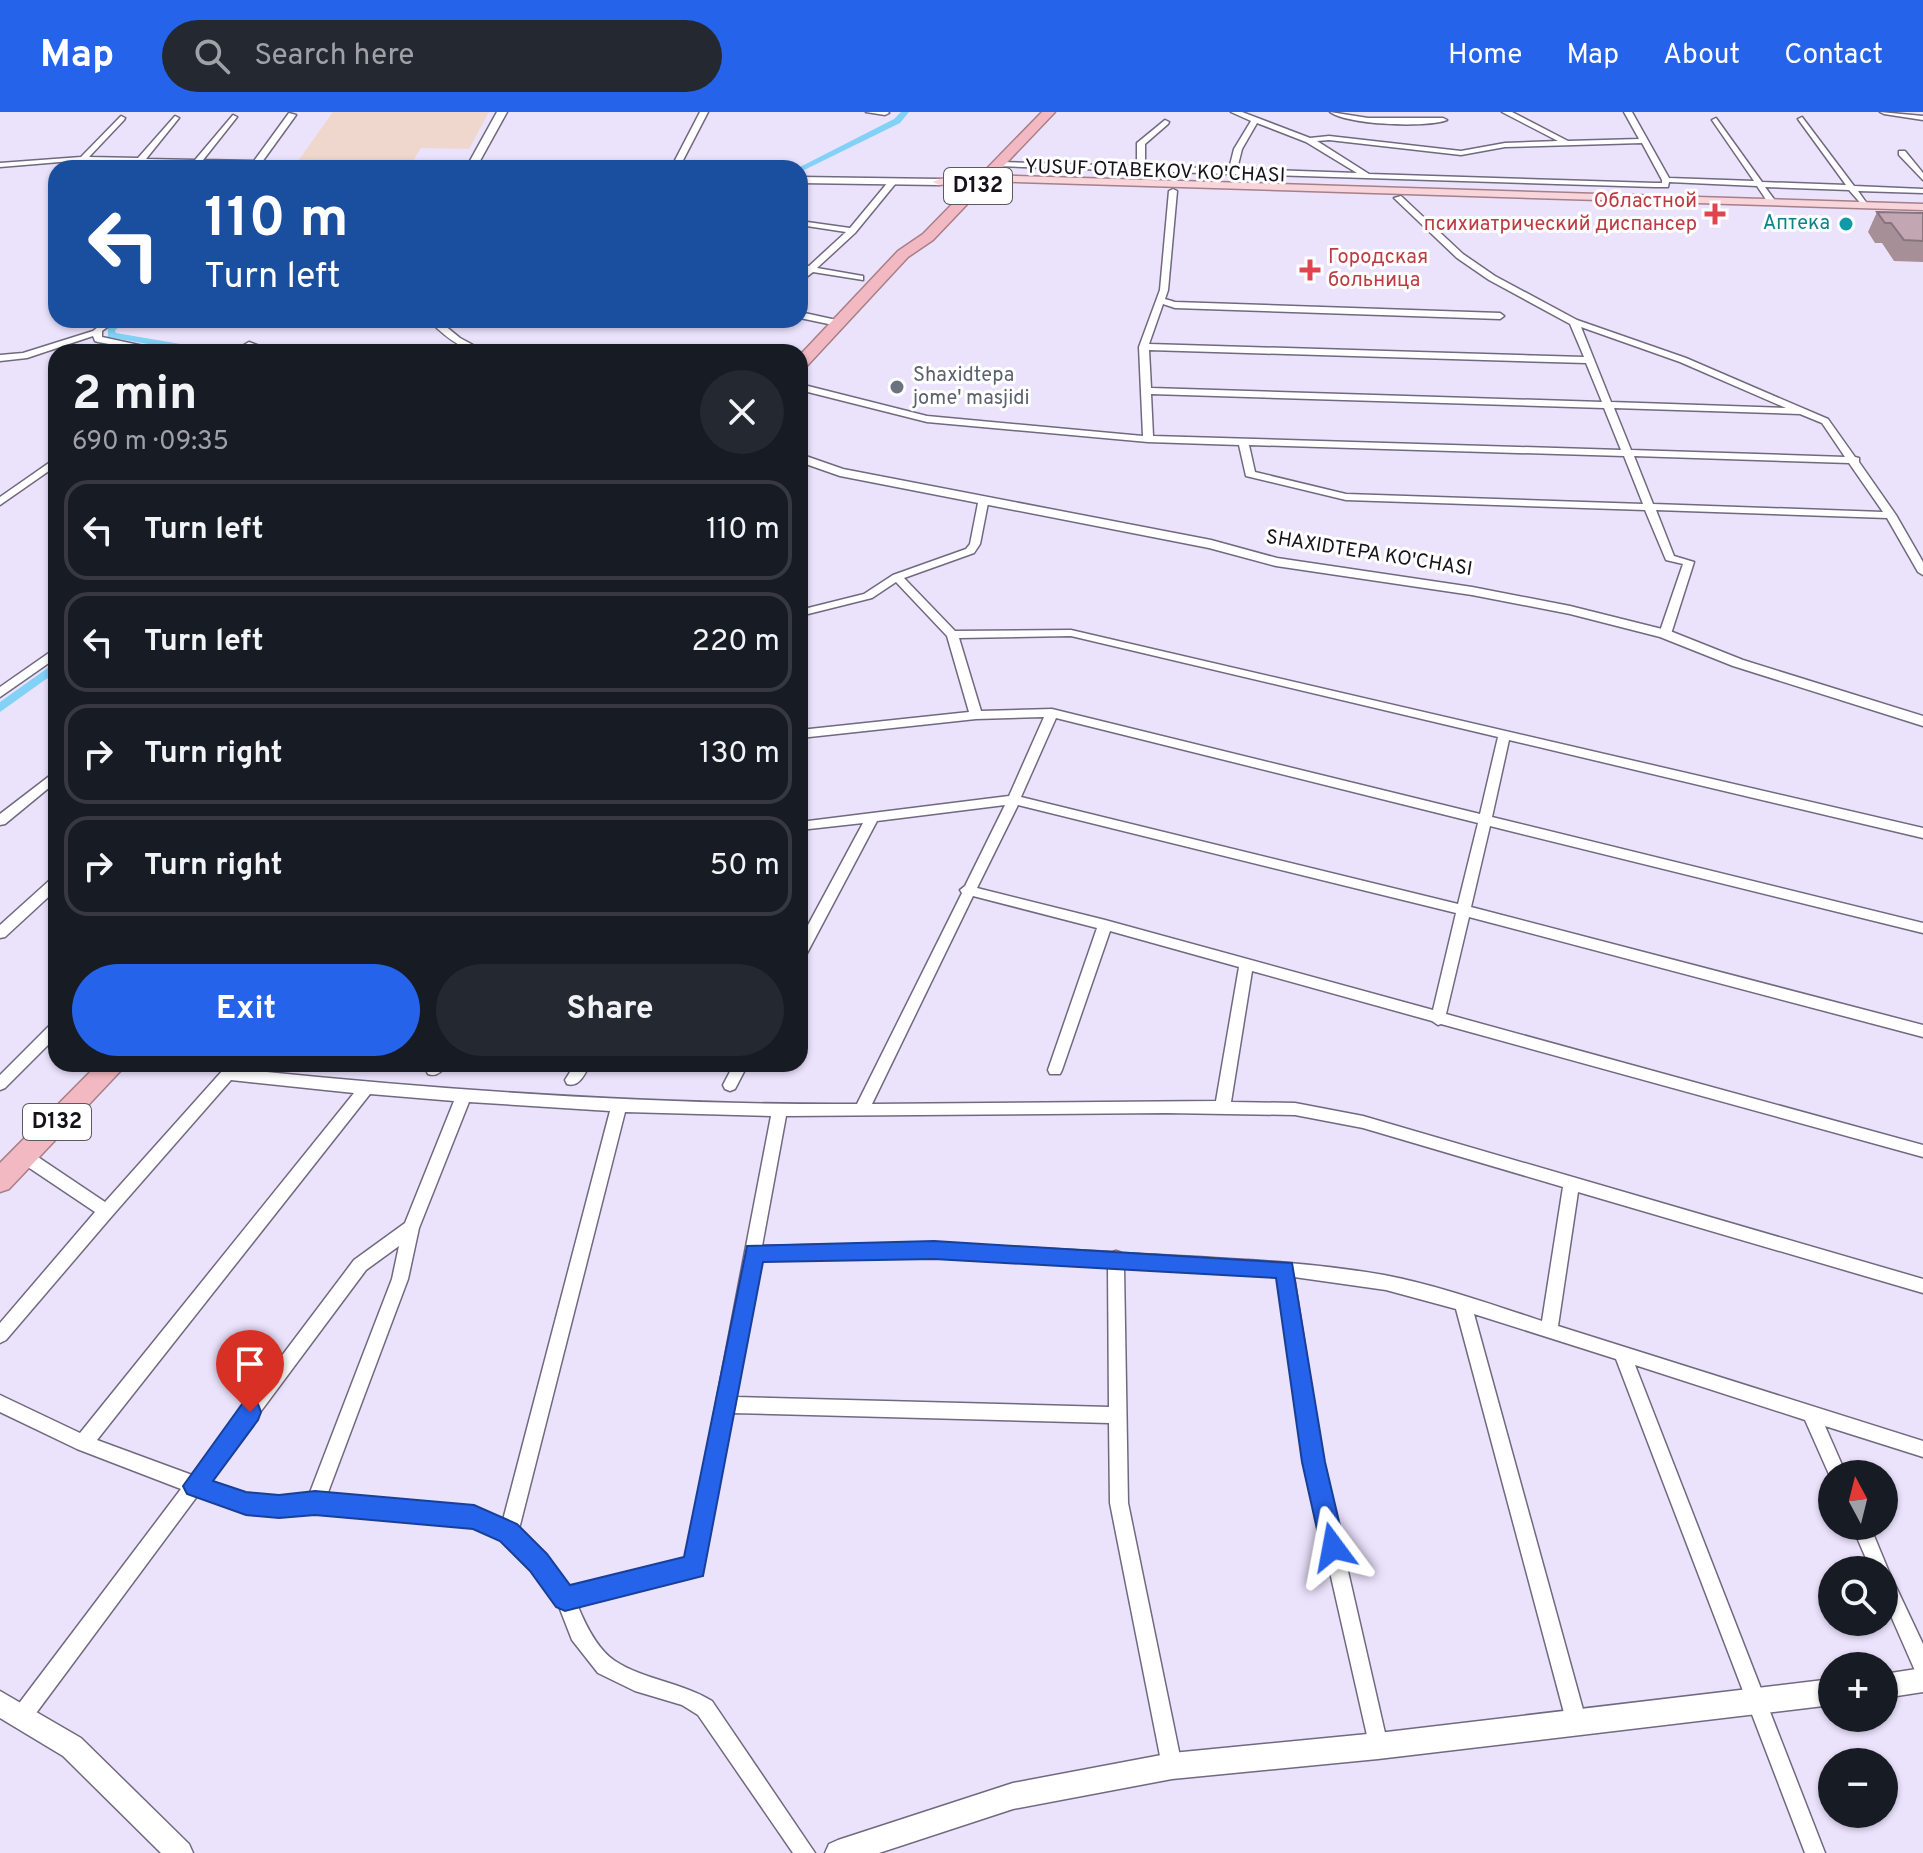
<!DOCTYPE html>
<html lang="en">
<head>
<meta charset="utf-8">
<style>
	body { margin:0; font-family:Overpass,sans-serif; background:#242831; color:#f1f3f6; height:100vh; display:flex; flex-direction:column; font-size:30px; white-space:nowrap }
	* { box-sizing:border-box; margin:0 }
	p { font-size:26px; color:#9ea1a6 }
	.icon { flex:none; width:44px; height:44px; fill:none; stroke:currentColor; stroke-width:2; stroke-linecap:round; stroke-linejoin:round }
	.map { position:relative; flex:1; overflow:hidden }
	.panel { position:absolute; left:48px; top:232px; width:760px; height:728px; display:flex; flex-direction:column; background:#171b24; border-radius:24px; box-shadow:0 2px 6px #0004 }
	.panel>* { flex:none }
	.guide { position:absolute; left:48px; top:48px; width:760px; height:168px; border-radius:24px; box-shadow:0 2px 6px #0004; background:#1a4fa0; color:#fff; overflow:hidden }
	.needle { width:52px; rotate:353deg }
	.tools { position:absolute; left:1818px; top:1348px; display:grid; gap:16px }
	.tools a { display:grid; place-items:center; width:80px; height:80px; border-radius:50%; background:#171b24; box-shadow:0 2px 6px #0004; font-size:40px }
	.pin { position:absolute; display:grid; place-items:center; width:68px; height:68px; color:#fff; margin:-82px -34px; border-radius:50% 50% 50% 0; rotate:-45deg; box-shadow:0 0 8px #0007 }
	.pin .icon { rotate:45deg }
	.me { position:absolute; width:88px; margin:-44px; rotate:347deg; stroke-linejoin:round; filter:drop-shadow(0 0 6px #0008) }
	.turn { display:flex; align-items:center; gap:28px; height:168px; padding:0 24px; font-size:36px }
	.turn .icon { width:104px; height:104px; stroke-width:2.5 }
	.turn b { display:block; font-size:56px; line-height:68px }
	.round { display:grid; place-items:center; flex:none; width:84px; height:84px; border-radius:42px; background:#242831 }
	.summary { display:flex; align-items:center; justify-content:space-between; height:136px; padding:0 24px }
	h1 { font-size:48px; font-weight:700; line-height:60px }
	.action { display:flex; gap:16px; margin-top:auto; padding:16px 24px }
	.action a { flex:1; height:92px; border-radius:48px; background:#2563eb; color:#fff; font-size:32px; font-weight:700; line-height:92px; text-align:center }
	.action a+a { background:#242831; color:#f1f3f6 }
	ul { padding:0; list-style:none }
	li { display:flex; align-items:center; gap:24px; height:100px; margin:0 16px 12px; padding:0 8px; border:4px solid #363941; border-radius:24px }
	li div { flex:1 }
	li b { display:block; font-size:30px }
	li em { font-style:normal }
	header { display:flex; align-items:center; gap:48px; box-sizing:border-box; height:112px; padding:0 40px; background:#2563eb; color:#fff }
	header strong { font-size:38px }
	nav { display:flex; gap:44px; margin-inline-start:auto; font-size:28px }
	.search { width:560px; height:72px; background:#242831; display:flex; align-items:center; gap:20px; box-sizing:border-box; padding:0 28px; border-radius:44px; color:#9ea1a6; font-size:30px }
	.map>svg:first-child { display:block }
</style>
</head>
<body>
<header>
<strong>Map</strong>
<div class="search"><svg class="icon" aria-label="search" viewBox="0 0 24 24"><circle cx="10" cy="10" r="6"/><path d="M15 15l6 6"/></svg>Search here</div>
<nav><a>Home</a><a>Map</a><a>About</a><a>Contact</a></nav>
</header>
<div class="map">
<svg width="1923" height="1741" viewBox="0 0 1923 1741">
	<rect width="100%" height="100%" fill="#ebe2fc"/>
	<path fill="#f0d7ce" d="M333 0H489L469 37 421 36 411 52 298 49Z"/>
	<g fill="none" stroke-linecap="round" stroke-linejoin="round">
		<path fill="#82d2f8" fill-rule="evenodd" d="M901 0H909L900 11 800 60V56H798L894 7Z
			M120 208H130L115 218 116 221 210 237 215 240H194L108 225V215Z
			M56 550V560L0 600V590Z"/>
		<g stroke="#71697f" stroke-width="3">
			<path id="street" d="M700 0H708L679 56H671Z
				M866 0H888L889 1 885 3Z
				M1231 0H1242L1310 26 1329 24 1461 39 1505 31 1558 29 1502 0H1512L1568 29 1639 27 1624 0H1632L1669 66 1754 69 1712 8 1716 6 1762 70 1846 73 1798 7 1802 5 1854 74 1923 77V81L1858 79 1868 93 1864 95 1849 78 1765 75 1776 90 1772 92H1769L1757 74 1669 70 1668 75H1655L1236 62 1232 64 1228 62 1145 59 1141 61 1137 59 998 54 994 52 998 50 1137 54V31L1165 8 1169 10 1168 12 1145 32V54L1229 57 1234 37 1251 9ZM1257 11 1306 30 1357 61 1237 57 1242 37ZM1329 28 1461 43 1505 35 1642 31 1662 68V71H1655L1369 62 1317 29Z
				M1330 0 1368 6H1443L1447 8C1426 16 1349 13 1330 0Z
				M1880 0 1923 4V8L1884 2Z
				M289 1 296 3 262 50 414 54 418 56H326L72 49 0 55V51L81 45 121 4 125 6 124 8 89 45 138 46 175 4 179 6 146 47 195 48 233 3 237 5 203 48 254 49Z
				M1899 39H1905L1923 61V68L1899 43Z
				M889 69 896 71 855 121 817 156 863 164V168L813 160 800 170V162L804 158 801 156 802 154H809L846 120 800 113V109L850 116Z
				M1173 77 1177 79 1168 178 1165 187 1175 190 1500 201 1504 204 1500 207 1175 196 1163 192 1149 232 1584 245 1570 212 1489 168 1457 146 1394 86 1401 84 1463 142 1495 164 1577 208 1686 246 1828 307 1855 345 1859 346V350L1896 403 1923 450V463L1918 460 1887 406 1656 398 1674 444 1694 450 1671 522 1665 526 1659 522 1683 452 1666 448 1645 398 1346 388 1246 364 1239 333 1148 330 927 310 800 278V272L927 304 1143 324 1139 235 1160 178 1169 79ZM1581 215 1680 250 1786 296 1611 290ZM1149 238 1586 251 1602 290 1151 276ZM1151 282 1604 296 1621 338 1153 324ZM1614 296 1800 302 1822 311 1845 345 1631 338ZM1249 333 1624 344 1643 392 1346 382 1255 360ZM1634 344 1849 351 1883 400 1653 392Z
				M800 200 841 209 842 211 838 214 800 206Z
				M107 208H117L102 219V225L171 240H152L98 230 95 229 93 224 27 246 0 249V243L23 241 93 219Z
				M429 208H438L460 226 486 240C463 240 444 224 429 208Z
				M249 230 270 238 272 240C262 240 252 240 244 233Z
				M56 346V354L0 393V385Z
				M983 388 988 391 980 432 974 441 904 466 955 519 1071 518 1923 716V726L1509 628 1492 705 1923 811V821L1490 714 1471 795 1923 913V925L1469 805 1446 902 1923 1033V1045L1441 912 1438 913 1432 909 1252 859 1231 990 1295 991 1363 1004 1923 1167V1181L1578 1080 1558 1214 1923 1329V1345L1825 1314 1846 1362H1832V1369L1805 1308 1635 1253 1825 1741H1805L1616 1247 1474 1202 1587 1612 1584 1619 1577 1622 1570 1619 1567 1612 1456 1197 1386 1178 1294 1165 1323 1350 1388 1634 1385 1641 1378 1644 1371 1641 1305 1350 1278 1164 1124 1155 1128 1391 1182 1654 1179 1661 1172 1664 1165 1661 1162 1654 1110 1391 1109 1311 732 1301 701 1462 577 1492C585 1512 597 1537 615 1549 644 1568 681 1570 712 1589L815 1741H793L698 1603 682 1593 635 1579 598 1561 572 1528 558 1492 531 1457 503 1426 474 1414 315 1400 279 1403 246 1401 198 1383 28 1612 21 1615 14 1612 11 1605 14 1598 181 1377 77 1337 0 1300V1283L80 1321 354 981 231 968 112 1104 6 1228 0 1231V1211L95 1100 19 1049 16 1044 19 1039 24 1038 29 1039 105 1090 223 958 228 956C437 978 647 993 857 992L962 781 960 778 965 774 1005 693 877 709 805 845 800 846V828L863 711 800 718V710L1009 684 1044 605 976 607 800 626V618L969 600 947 524 896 470 872 486 800 504V498L864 482 893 463 966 437 970 432 978 391ZM1071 524 1498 625 1480 702 1052 597 981 599 959 526ZM1056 606 1478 711 1458 792 1021 685ZM1018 693 1456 801 1433 898 1105 808 977 776ZM973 784 1097 816 1048 958 1050 962H1060L1062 958 1110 819 1239 855 1216 989 872 992ZM370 982 454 989 405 1111 354 1148 192 1363 97 1328ZM469 990 610 999 503 1408 474 1396 327 1383 408 1167 419 1116ZM625 1000 771 1004 686 1448 569 1476 545 1443 519 1417ZM1166 1001 1295 1003 1363 1016 1563 1075 1542 1209C1490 1192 1437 1173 1384 1163 1297 1148 1209 1146 1122 1141L1116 1139 1112 1140 934 1131 762 1134 786 1004ZM399 1134 392 1167 309 1383 279 1385 246 1383 209 1369 366 1158ZM934 1145 1108 1155 1109 1295 735 1285 760 1148Z
				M56 536V546L0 585V575Z
				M56 659V670L5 712 0 713V702Z
				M56 765V778L5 825 0 826V813L51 767Z
				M56 910V925L5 976 0 978V963L51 912Z
				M430 952H446C442 960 437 965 428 962L426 958Z
				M575 952H590C585 962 579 976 567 972L565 968Z
				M734 952H748L735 977 730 979 725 977 723 973Z
				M1852 1414H1870L1889 1460 1923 1532V1564L1916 1561 1884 1488V1458H1871Z"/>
		</g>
		<g stroke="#71697f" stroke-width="3">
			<path id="secondary" d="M497 0H507L476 56H466Z
				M800 65 939 67 944 70 939 73 800 71Z
				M800 342 843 357 1211 428 1277 446 1472 475 1570 494 1670 519 1743 548 1923 604V614L1733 554 1660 525 1570 502 1472 483 1276 454 1209 436 840 364 800 350Z
				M1923 1556V1580L1884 1586V1562Z
				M1832 1567V1593L1378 1647 1172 1667 1013 1697 879 1741H825L829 1732 838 1728 1013 1671 1172 1641 1378 1621Z
				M0 1579 81 1626 189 1732 193 1741H161L63 1644 0 1606Z"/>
		</g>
		<g stroke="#a67f88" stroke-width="3">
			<path id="primary" d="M987 63 1923 92V98L987 69 939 73 933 70 939 67Z"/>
		</g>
		<g stroke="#a67f88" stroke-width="3">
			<path id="highway" d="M1042 0H1055L933 128 908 145 806 255 800 257V243L898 139 923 122Z
				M98 952H127L9 1077 0 1080V1051Z"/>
		</g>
		<use href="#street" fill="#fff" fill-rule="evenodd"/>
		<use href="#secondary" fill="#fff" fill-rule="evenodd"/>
		<use href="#primary" fill="#f8d5da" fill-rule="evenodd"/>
		<use href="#highway" fill="#f3b9c2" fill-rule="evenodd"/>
	</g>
	<path fill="#a78f98" d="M1877 100 1923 101V150L1894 149 1882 131H1875L1868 120Z"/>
	<path fill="#c2a6b1" stroke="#88747c" stroke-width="2" d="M1877 100 1923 101V129L1904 128 1891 111H1885Z"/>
	<path fill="#2563eb" stroke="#184099" stroke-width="2" d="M934 1129 1292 1151 1325 1350 1345 1435 1341 1444 1333 1447 1324 1444 1321 1435 1302 1350 1276 1166 934 1147 763 1150 703 1464 565 1499 556 1495 530 1459 500 1429 473 1417 315 1403 279 1406 246 1403 187 1382 183 1374 242 1292 250 1289 258 1292 261 1300 258 1308 213 1369 246 1380 279 1383 315 1379 474 1393 517 1412 547 1442 570 1473 684 1445 747 1134Z"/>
	<g fill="#e0444e" stroke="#fff" stroke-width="3">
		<path d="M1711 90h8v8h8v8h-8v8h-8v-8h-8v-8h8z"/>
		<path d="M1306 146h8v8h8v8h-8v8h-8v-8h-8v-8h8z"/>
	</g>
	<circle fill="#0f9aa8" stroke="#fff" stroke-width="3" cx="1846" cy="112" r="8"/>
	<circle fill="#6b7280" stroke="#fff" stroke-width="3" cx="897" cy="275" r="8"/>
	<g text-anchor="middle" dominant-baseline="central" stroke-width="6" stroke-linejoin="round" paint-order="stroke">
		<g font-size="20" fill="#16121b" stroke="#fff">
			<text transform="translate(1155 60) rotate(2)">YUSUF OTABEKOV KO'CHASI</text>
			<text transform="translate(1369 442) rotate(9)">SHAXIDTEPA KO'CHASI</text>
		</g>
		<g font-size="20" fill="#be3a42" stroke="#fff" text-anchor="end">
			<text x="1697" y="90">Областной<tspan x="1697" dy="23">психиатрический диспансер</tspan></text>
			<text x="1328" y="146" text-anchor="start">Городская<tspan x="1328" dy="23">больница</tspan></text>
		</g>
		<g font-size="20" fill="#0d838f" stroke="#fff" text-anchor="end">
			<text x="1830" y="112">Аптека</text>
		</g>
		<g font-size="20" fill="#5b616d" stroke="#fff" text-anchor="start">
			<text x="913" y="264">Shaxidtepa<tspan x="913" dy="23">jome' masjidi</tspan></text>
		</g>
		<g fill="#fff" stroke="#5c595f" stroke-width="2">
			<rect x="944" y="56" width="68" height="36" rx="6"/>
			<rect x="23" y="992" width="68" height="36" rx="6"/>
		</g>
		<g font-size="22" font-weight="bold" fill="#16121b">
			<text x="978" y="74">D132</text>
			<text x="57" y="1010">D132</text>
		</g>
	</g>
</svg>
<div class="tools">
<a><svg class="needle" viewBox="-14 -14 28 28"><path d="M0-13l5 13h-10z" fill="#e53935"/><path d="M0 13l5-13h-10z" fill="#9ea1a6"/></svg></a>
<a><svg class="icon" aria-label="search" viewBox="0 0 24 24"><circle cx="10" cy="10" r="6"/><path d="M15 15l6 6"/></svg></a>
<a>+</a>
<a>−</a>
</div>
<div class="pin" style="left:250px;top:1300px;background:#d93025"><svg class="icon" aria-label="arrive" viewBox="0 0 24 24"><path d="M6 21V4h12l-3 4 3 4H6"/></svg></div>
<svg class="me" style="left:1333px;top:1435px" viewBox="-20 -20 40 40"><path d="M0-17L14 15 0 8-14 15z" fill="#2563eb" stroke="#fff" stroke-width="4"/></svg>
<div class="guide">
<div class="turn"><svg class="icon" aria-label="left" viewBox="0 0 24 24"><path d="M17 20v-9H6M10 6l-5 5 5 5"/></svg><div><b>110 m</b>Turn left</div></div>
</div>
<section class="panel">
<div class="summary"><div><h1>2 min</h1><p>690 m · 09:35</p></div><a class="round"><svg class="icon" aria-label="close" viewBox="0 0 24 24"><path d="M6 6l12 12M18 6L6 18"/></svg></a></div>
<ul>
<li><svg class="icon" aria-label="left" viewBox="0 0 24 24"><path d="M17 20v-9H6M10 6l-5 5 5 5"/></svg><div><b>Turn left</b></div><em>110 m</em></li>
<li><svg class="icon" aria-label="left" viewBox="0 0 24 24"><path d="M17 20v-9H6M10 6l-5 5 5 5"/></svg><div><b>Turn left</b></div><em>220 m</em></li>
<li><svg class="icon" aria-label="right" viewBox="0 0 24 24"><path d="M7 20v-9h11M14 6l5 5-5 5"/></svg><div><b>Turn right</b></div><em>130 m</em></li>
<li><svg class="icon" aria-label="right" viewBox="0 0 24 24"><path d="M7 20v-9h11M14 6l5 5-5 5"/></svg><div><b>Turn right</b></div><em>50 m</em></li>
</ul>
<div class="action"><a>Exit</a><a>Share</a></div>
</section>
</div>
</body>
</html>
